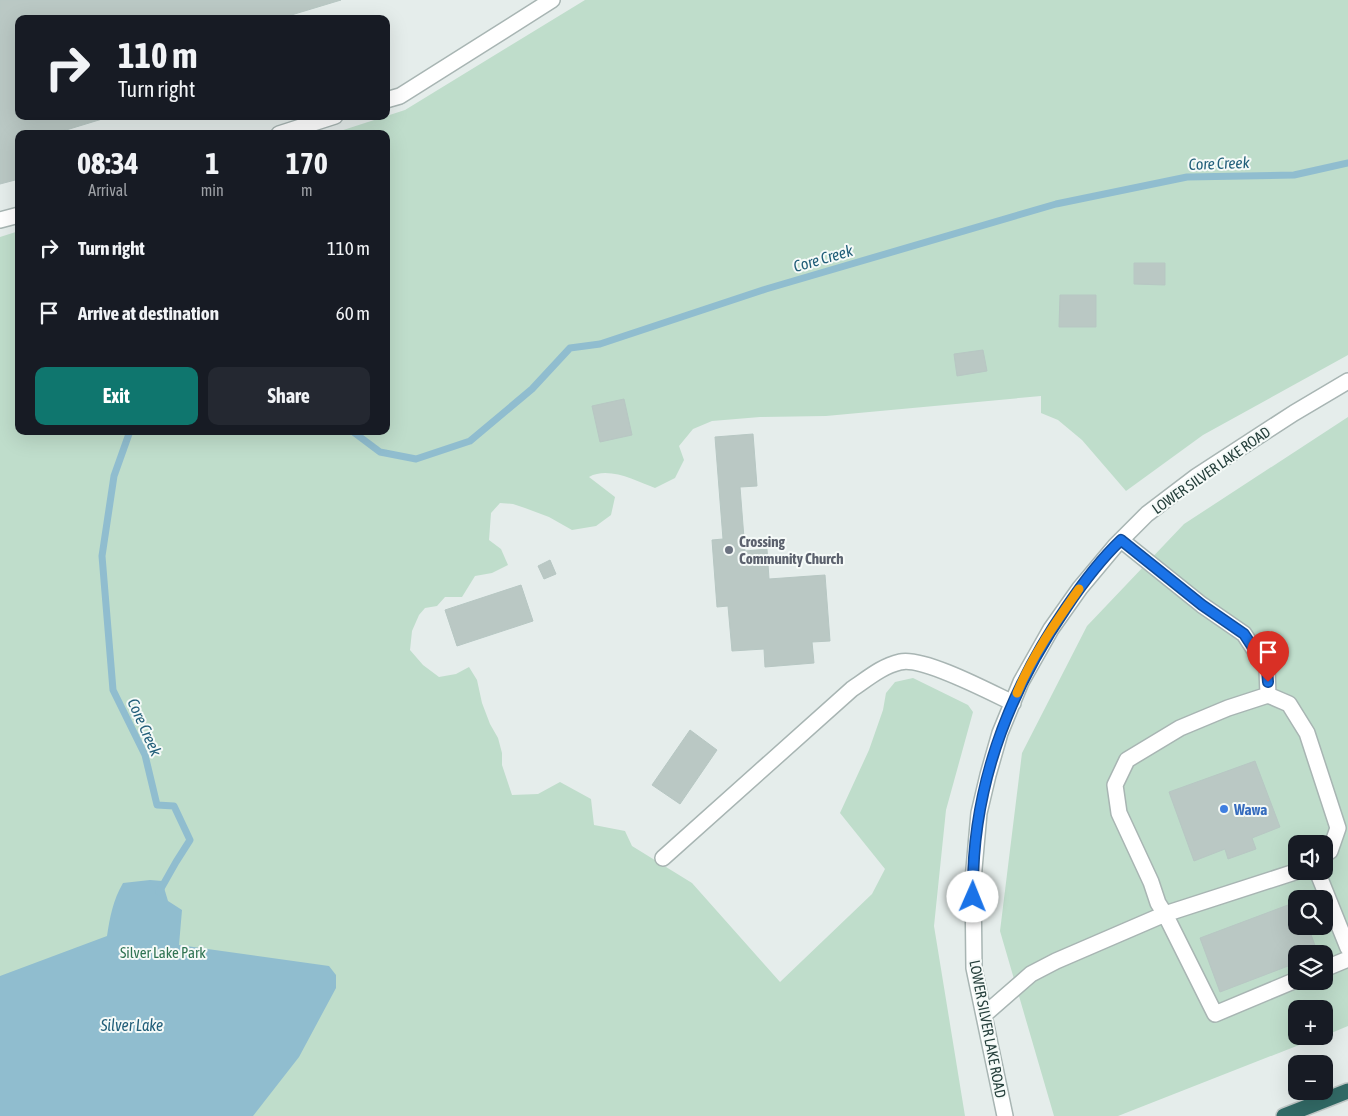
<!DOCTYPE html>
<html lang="en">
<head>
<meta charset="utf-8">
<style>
	body { margin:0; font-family:"Asap Condensed",sans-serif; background:#242831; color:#f1f3f6; height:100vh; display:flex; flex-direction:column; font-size:19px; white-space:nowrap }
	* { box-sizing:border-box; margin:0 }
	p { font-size:16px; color:#9ea1a6 }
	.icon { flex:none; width:28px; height:28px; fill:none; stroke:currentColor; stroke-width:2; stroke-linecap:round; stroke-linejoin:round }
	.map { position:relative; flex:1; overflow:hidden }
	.details { position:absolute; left:15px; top:130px; width:375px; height:305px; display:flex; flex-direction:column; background:#171b24; border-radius:10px; box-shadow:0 5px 20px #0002 }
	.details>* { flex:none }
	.hud { position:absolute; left:15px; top:15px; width:375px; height:105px; border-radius:10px; box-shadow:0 5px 20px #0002; background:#171b24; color:#f1f3f6; overflow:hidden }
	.fabs { position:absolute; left:1288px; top:835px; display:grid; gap:10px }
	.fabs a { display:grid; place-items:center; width:45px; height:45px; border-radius:10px; background:#171b24; box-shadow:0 5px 20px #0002; font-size:25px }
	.pin { position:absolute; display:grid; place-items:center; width:42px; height:42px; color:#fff; margin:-51px -21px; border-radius:50% 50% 50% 0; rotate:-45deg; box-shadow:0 0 5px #0007 }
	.pin .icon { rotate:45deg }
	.me { position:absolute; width:55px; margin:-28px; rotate:1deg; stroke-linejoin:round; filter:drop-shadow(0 0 4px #0008) }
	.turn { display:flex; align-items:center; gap:18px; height:105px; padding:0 20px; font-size:22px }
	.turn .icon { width:65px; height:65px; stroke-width:2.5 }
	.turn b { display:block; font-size:35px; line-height:42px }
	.eta { display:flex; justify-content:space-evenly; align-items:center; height:85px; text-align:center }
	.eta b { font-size:30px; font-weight:700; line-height:35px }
	.button { display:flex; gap:10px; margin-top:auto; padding:10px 20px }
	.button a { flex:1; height:58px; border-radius:10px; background:#0f766e; color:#fff; font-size:20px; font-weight:700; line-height:58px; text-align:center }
	.button a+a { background:#242831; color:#f1f3f6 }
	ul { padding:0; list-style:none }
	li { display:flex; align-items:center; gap:15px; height:65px; padding:0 20px }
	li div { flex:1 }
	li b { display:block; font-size:19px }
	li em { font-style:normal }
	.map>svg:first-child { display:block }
</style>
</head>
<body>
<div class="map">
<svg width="1348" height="1116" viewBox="0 0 1348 1116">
	<rect width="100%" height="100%" fill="#e5edeb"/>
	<path fill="#bfddcb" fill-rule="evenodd" d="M585 0H1348V355L1203 435 1126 491 1082 440 1058 420 1041 413V396L826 416 760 417 712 421 693 429 679 446 684 460 675 478 655 488C636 481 609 466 589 477L615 497 611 515 596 526 572 530 549 517 525 508 513 504 500 503 491 513 489 540 501 549 508 565 492 573 475 576 462 597H445L437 606 425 608 419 615 412 631 410 650 423 665 439 677 456 674 469 667 477 680 482 703 490 724 498 738 502 753V765L512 795 538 794 560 782 591 799 594 825 625 831 632 846 692 883 780 982 872 894 885 869 840 813 869 750 883 710 886 693 895 682 913 678 968 705 973 712 946 810 934 926 965 1116H0V237L19 231V431H386V134H331L405 110Z
		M1348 417V1026L1324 1036V1009H1296V1036H1322L1118 1116H1054L1000 931 1022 753 1087 626 1184 524ZM1296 844H1324V871H1296ZM1296 899H1324V926H1296ZM1296 954H1324V981H1296Z"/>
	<path fill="#90bdcf" d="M150 880 162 881 168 901 182 910 179 945 329 966 336 975V988L299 1057 253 1116H0V976L107 936C110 917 113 900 123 883Z"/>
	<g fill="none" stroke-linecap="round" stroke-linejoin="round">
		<path stroke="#90bdcf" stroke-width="7" d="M130 431 114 476 102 556 113 690 145 755 157 805 174 806 190 840 176 862 159 892
			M352 431 380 452 416 459 470 441 532 389 570 348 600 344 766 289 1056 204 1187 177 1294 175 1348 163"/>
	</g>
	<path fill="#bac8c4" stroke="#b7c7c3" d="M0 0H341L278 19H19V116H112L53 134H19V179L0 184Z
		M1134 263H1165V285L1134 284Z
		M1060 295H1096V327H1059Z
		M983 350 987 371 957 376 954 354Z
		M624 399 632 435 600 442 592 406Z
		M753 434 757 486 740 487 745 551 767 549 769 579 825 575 830 641 812 642 814 663 765 667 764 649 732 651 728 606 717 607 712 540 723 539 715 437Z
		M550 560 556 574 544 579 538 566Z
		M521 585 533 621 457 646 445 610Z
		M690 730 717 750 680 804 652 785Z
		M1255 761 1280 827 1252 838 1256 849 1228 859 1225 849 1194 861 1169 792Z
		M1296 902V926H1308L1318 954H1296V963L1220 992 1200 938Z"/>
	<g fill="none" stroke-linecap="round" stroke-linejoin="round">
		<g stroke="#a8b5b3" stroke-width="18">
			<path id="minor" d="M386 100 400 96 552 0
				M279 134 335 116
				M0 220 19 215
				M1121 540 1202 605 1244 634 1267 669 1268 695
				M663 858 852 689C867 679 882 666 900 662 922 656 990 692 1013 703
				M1317 871 1348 948
				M1324 969 1348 959
				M1296 980 1215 1014 1165 914 1158 903 1151 882 1119 813 1115 785 1127 760 1180 728 1228 708 1268 695 1289 704 1307 733 1338 828 1330 851 1324 855
				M984 1015 1031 974 1056 961 1165 914 1298 871
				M1005 1116 974 968 973 880 979 813 988 775 1000 733 1021 682 1051 629 1080 588 1116 545 1147 514 1197 476 1294 413 1348 381"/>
		</g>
		<g stroke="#c2c9c8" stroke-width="18">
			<path id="highway" d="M1284 1116 1348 1091"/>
		</g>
		<use href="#minor" stroke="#fff" stroke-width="15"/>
		<use href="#highway" stroke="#326a66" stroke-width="15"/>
	</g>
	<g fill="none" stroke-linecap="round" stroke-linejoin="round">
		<g stroke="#114b97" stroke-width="12">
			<path id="route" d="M973 897C971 792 1007 694 1066 608 1082 584 1100 560 1121 540L1202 605 1244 634 1267 669 1268 682"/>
		</g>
		<use href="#route" stroke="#1a73e8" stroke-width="9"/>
		<path stroke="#f59e0b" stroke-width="9" d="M1017 693C1032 656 1056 622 1079 589"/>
	</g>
	<circle fill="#6b7280" stroke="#f5faf8" stroke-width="2" cx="729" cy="550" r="5"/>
	<circle fill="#3f7fe0" stroke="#f5faf8" stroke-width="2" cx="1224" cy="809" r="5"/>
	<g text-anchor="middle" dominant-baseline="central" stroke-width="4" stroke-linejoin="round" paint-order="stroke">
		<g font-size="15" fill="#253f3b" stroke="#f5faf8">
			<text transform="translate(1211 470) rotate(-35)">LOWER SILVER LAKE ROAD</text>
			<text transform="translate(988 1029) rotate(79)">LOWER SILVER LAKE ROAD</text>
		</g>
		<g font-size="15" font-weight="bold" fill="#5b616d" stroke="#f5faf8" text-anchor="start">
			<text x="739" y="541">Crossing<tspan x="739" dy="17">Community Church</tspan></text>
		</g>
		<g font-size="15" font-weight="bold" fill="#366cbe" stroke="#f5faf8" text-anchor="start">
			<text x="1234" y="809">Wawa</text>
		</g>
		<g font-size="15" fill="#307453" stroke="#f5faf8">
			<text x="163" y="952">Silver Lake Park</text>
		</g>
		<g font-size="16" font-style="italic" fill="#215e79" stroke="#f5faf8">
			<text transform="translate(1219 163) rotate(-2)">Core Creek</text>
			<text transform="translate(823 258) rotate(-16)">Core Creek</text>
			<text transform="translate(145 727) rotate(66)">Core Creek</text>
			<text x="132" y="1025">Silver Lake</text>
		</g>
	</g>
</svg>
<div class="fabs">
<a><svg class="icon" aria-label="sound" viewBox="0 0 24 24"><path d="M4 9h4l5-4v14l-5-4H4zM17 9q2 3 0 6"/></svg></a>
<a><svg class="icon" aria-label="search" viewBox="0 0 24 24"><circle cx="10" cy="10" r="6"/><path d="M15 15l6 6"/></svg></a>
<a><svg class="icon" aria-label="layers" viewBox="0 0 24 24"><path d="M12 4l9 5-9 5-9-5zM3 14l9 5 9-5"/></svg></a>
<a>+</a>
<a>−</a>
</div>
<div class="pin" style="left:1268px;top:682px;background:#d93025"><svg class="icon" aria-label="arrive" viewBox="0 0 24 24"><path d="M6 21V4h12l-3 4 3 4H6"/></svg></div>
<svg class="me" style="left:973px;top:897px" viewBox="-20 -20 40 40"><circle r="19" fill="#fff"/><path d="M0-13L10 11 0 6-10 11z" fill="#1a73e8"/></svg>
<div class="hud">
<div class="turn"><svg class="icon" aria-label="right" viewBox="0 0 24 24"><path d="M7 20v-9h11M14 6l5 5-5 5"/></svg><div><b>110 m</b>Turn right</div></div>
</div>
<section class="details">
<div class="eta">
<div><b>08:34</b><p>Arrival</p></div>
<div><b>1</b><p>min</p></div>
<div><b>170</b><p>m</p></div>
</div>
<ul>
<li><svg class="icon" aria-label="right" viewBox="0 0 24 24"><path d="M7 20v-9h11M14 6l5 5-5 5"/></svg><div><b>Turn right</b></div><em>110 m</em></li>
<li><svg class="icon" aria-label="arrive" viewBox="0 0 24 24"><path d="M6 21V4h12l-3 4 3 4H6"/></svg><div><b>Arrive at destination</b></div><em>60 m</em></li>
</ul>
<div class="button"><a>Exit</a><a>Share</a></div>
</section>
</div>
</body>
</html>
